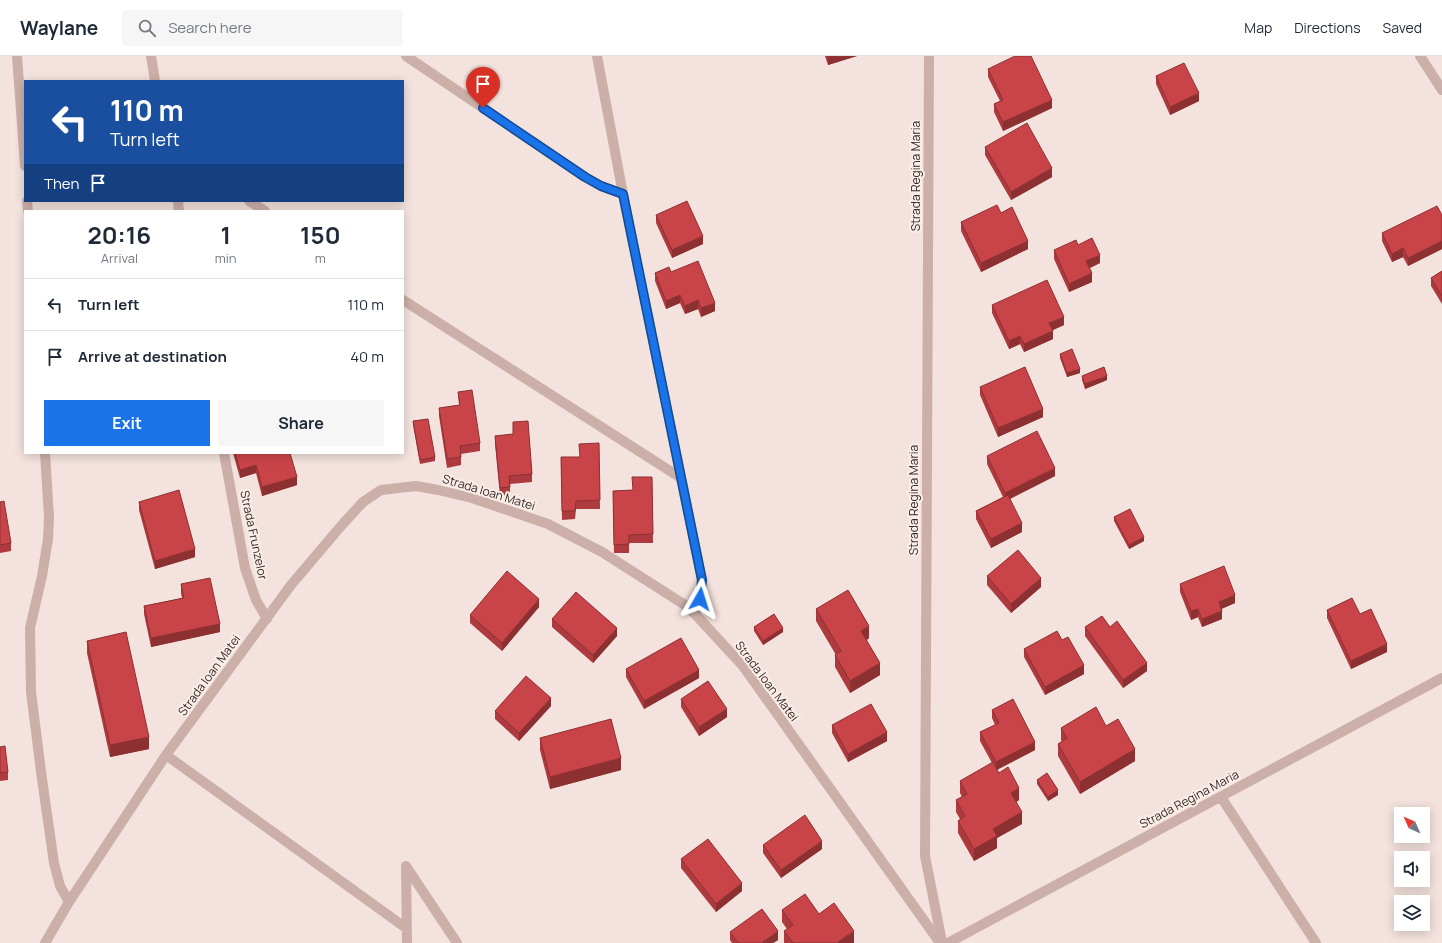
<!DOCTYPE html>
<html lang="en">
<head>
<meta charset="utf-8">
<style>
	body { margin:0; font-family:Manrope,sans-serif; background:#f6f6f7; color:#1f2937; height:100vh; display:flex; flex-direction:column; font-size:15px; white-space:nowrap }
	* { box-sizing:border-box; margin:0 }
	p { font-size:13px; color:#747a83 }
	.icon { flex:none; width:22px; height:22px; fill:none; stroke:currentColor; stroke-width:2; stroke-linecap:round; stroke-linejoin:round }
	.map { position:relative; flex:1; overflow:hidden }
	.side { position:absolute; left:24px; top:154px; width:380px; height:244px; display:flex; flex-direction:column; background:#fff; border-radius:0px; box-shadow:0 2px 10px #0003 }
	.side>* { flex:none }
	.top-card { position:absolute; left:24px; top:24px; width:380px; height:122px; border-radius:0px; box-shadow:0 2px 10px #0003; background:#1a4fa0; color:#fff; overflow:hidden }
	.needle { width:26px; rotate:315deg }
	.buttons { position:absolute; left:1394px; top:751px; display:grid; gap:8px }
	.buttons a { display:grid; place-items:center; width:36px; height:36px; border-radius:0px; background:#fff; box-shadow:0 2px 10px #0003; font-size:20px }
	.pin { position:absolute; display:grid; place-items:center; width:34px; height:34px; color:#fff; margin:-41px -17px; border-radius:50% 50% 50% 0; rotate:-45deg; box-shadow:0 0 4px #0007 }
	.pin .icon { rotate:45deg }
	.me { position:absolute; width:44px; margin:-22px; rotate:6deg; stroke-linejoin:round; filter:drop-shadow(0 0 3px #0008) }
	.turn { display:flex; align-items:center; gap:14px; height:84px; padding:0 20px; font-size:18px }
	.turn .icon { width:52px; height:52px; stroke-width:2.5 }
	.turn b { display:block; font-size:28px; line-height:34px }
	.then { display:flex; align-items:center; height:38px; padding:0 20px; background:#0003; gap:8px; font-size:15px }
	.eta { display:flex; justify-content:space-evenly; align-items:center; height:68px; text-align:center }
	.eta b { font-size:24px; font-weight:700; line-height:28px }
	.action { display:flex; gap:8px; margin-top:auto; padding:8px 20px }
	.action a { flex:1; height:46px; border-radius:0px; background:#1a73e8; color:#fff; font-size:16px; font-weight:700; line-height:46px; text-align:center }
	.action a+a { background:#f6f6f7; color:#1f2937 }
	ul { padding:0; list-style:none }
	li { display:flex; align-items:center; gap:12px; height:52px; padding:0 20px; border-top:1px solid #e0e1e3 }
	li div { flex:1 }
	li b { display:block; font-size:15px }
	li em { font-style:normal }
	header { display:flex; align-items:center; gap:24px; box-sizing:border-box; height:56px; padding:0 20px; background:#fff; border-bottom:1px solid #e0e1e3 }
	header strong { font-size:19px }
	nav { display:flex; gap:22px; margin-inline-start:auto; font-size:14px }
	.search { width:280px; height:36px; background:#f6f6f7; display:flex; align-items:center; gap:10px; box-sizing:border-box; padding:0 14px; border-radius:0px; color:#747a83; font-size:15px }
	.map>svg:first-child { display:block }
</style>
</head>
<body>
<header>
<strong>Waylane</strong>
<div class="search"><svg class="icon" aria-label="search" viewBox="0 0 24 24"><circle cx="10" cy="10" r="6"/><path d="M15 15l6 6"/></svg>Search here</div>
<nav><a>Map</a><a>Directions</a><a>Saved</a></nav>
</header>
<div class="map">
<svg width="1442" height="887" viewBox="0 0 1442 887">
	<rect width="100%" height="100%" fill="#f3e2dd"/>
	<g fill="none" stroke-linecap="round" stroke-linejoin="round">
		<path stroke="#ccafa8" stroke-width="10" d="M17 0 25 110
			M151 0 155 25
			M406 0 585 121 601 130 623 138
			M597 0 623 138 702 524 700 543 695 558
			M929 0 925 800 942 886
			M1420 0 1442 34
			M27 145 28 155
			M178 145 179 155
			M249 145 265 155
			M403 244 681 422
			M45 397 49 461 48 483 42 520 30 572 31 636 42 723 54 807 60 830 69 846
			M224 397 245 512 256 544 267 563
			M166 699 406 872
			M1221 741 1316 887
			M45 887 69 846 166 699 291 529 341 470 363 446 381 434 416 430 438 434 472 442 548 468 602 496 685 549 695 558 743 610 940 887
			M407 887 406 810 457 887
			M948 887 1442 622"/>
	</g>
	<path fill="#ad3a3e" d="M825 0H857L828 9Z
		M988 13 1052 52 1003 75 994 56V48L1000 45 988 21Z
		M1156 20 1199 45 1170 59 1156 28Z
		M985 91 1052 121 1011 144 985 99Z
		M1001 157 1028 193 981 216 961 175V166Z
		M656 159 703 188 672 202 656 167Z
		M1442 159V193L1408 210 1403 201 1392 206 1382 185V177Z
		M1078 189 1100 207 1089 212 1092 226 1069 236 1054 203V194Z
		M1442 215V248L1431 230V222Z
		M671 216 715 255 701 261 698 253 685 258 680 247 666 253 655 225V217Z
		M992 249 1064 269 1052 274 1053 283 1024 296 1020 288 1009 293 992 257Z
		M1060 298 1080 317 1067 321 1060 302Z
		M1082 320 1107 324 1085 333 1082 324Z
		M980 331 1043 361 998 381 980 339Z
		M458 336 480 387V395L461 398V409L447 412 439 360V352L459 349Z
		M413 365 435 401V405L420 408 413 369Z
		M513 366 532 418V426L510 428V439L500 440 495 388V380L513 378Z
		M599 387 600 453H576L575 463 562 464 561 401H580Z
		M233 397H290L297 429 262 440 256 417 240 422Z
		M987 400 1055 420 1010 443 1022 476 991 492 976 463V455L1003 441 987 408Z
		M652 421 653 487H629V497H614L613 435 632 434Z
		M0 446 11 487V495L0 497Z
		M139 446 195 501 155 513 139 454Z
		M1114 461 1144 485 1129 493 1114 465Z
		M987 520 1041 531 1011 557 987 529Z
		M181 528 220 576 151 591 144 558V550L182 542 181 537Z
		M1180 528 1235 547 1221 553 1222 563 1202 571 1198 561 1191 564 1180 536Z
		M539 551 502 595 470 567V559Z
		M816 553 869 582 867 584 880 619 850 637 835 611V599H836L816 565Z
		M1327 554 1360 558 1387 596 1351 613 1327 562Z
		M552 563 617 580 593 607 552 571Z
		M754 571 783 576 763 589 754 575Z
		M1085 571H1110L1147 615 1123 632 1085 580Z
		M1062 584 1084 618 1045 639 1024 601V593Z
		M87 585 149 693 110 701 87 597Z
		M626 613 699 622 644 653 626 621Z
		M681 643 727 661 699 680 681 651Z
		M551 650 519 685 495 663V655Z
		M992 654 1035 694 997 714 1019 744 1016 746 1022 768 997 782V792L974 805 958 777V765L960 763 956 756V744L962 741 960 737V725L992 707 980 685V676L995 669 992 662Z
		M832 669 887 685 848 706 832 677Z
		M1106 670 1135 705 1080 738 1058 700V688L1062 685 1061 684V672Z
		M540 682 621 714 550 733 540 694Z
		M0 691 8 716V724L0 725Z
		M1037 724 1058 739 1048 745 1037 728Z
		M763 789 822 793 781 822 763 797Z
		M681 803 742 835 716 856 681 812Z
		M782 854 819 858 854 887H784V875L787 873 782 866Z
		M730 876 778 884 773 887H732L730 884Z"/>
	<path fill="#8d3032" d="M831 0H857L828 9V1Z
		M1199 37V45L1170 59V51Z
		M1052 44V52L1003 75V66Z
		M1052 112V121L1011 144V136Z
		M703 180V188L672 202V194Z
		M1028 185V193L981 216V207Z
		M1442 185V193L1408 210V202Z
		M1403 192V201L1392 206V198Z
		M1100 199V207L1086 214V205Z
		M1092 217V226L1069 236V228Z
		M680 239V247L666 253V245Z
		M698 244V253L685 258V250Z
		M715 247V255L701 261V252Z
		M1064 261V269L1049 276V267Z
		M1053 275V283L1024 296V288Z
		M1020 280V288L1009 293V285Z
		M1080 313V317L1067 321V317Z
		M1107 320V324L1085 333V328Z
		M1043 353V361L998 381V372Z
		M256 409V417L240 422V414Z
		M1055 412V420L1005 445V437Z
		M297 421V429L262 440V431Z
		M1022 467V476L991 492V483Z
		M1144 481V485L1129 493V489Z
		M195 493V501L155 513V505Z
		M1041 522V531L1011 557V548Z
		M1235 539V547L1219 554V546Z
		M539 543V551L502 595V587Z
		M1198 553V561L1191 564V555Z
		M1222 555V563L1202 571V563Z
		M220 568V576L151 591V582Z
		M869 570V582L861 587V575Z
		M617 572V580L593 607V599Z
		M783 572V576L763 589V585Z
		M1387 588V596L1351 613V605Z
		M880 607V619L850 637V625Z
		M1147 607V615L1123 632V624Z
		M1084 609V618L1045 639V631Z
		M699 614V622L644 653V645Z
		M551 642V650L519 685V677Z
		M727 653V661L699 680V671Z
		M887 676V685L848 706V698Z
		M149 681V693L110 701V689Z
		M1035 686V694L996 714V706Z
		M1135 693V705L1080 738V726Z
		M621 702V714L550 733V721Z
		M1019 732V744L1011 749V737Z
		M1058 734V739L1048 745V741Z
		M1022 756V768L997 782V792L974 805V793L993 773Z
		M822 785V793L781 822V814Z
		M742 827V835L716 856V848Z
		M778 875V884L773 887H763V886Z
		M854 875V887H838V886Z"/>
	<path fill="#c94448" stroke="#8d3032" d="M1015 0H1031L1052 44 1003 66 994 48 1003 44 988 13Z
		M1184 7 1199 37 1170 51 1156 20Z
		M1027 67 1052 112 1011 136 985 91Z
		M687 145 703 180 672 194 656 159Z
		M997 149 1001 157 1012 151 1028 185 981 207 961 166Z
		M1437 150 1442 159V185L1408 202 1403 192 1392 198 1382 177Z
		M1092 182 1100 199 1086 205 1092 217 1069 228 1054 194 1076 184 1078 189Z
		M698 205 715 247 701 252 698 244 685 250 680 239 666 245 655 217 669 211 671 216Z
		M1442 215V240L1431 222Z
		M1047 224 1064 261 1049 267 1053 275 1024 288 1020 280 1009 285 992 249Z
		M1072 293 1080 313 1067 317 1060 298Z
		M1025 311 1043 353 998 372 980 331Z
		M1104 311 1107 320 1085 328 1082 320Z
		M472 334 480 387 460 390 461 401 447 403 439 352 460 349 458 336Z
		M428 363 435 401 420 404 413 365Z
		M528 365 532 418 509 420 510 431 500 432 495 380 513 378V366Z
		M1037 375 1055 412 1005 437 987 400Z
		M599 387 600 444 576 445 575 455H562L561 401H580L579 388Z
		M235 397H290L297 421 262 431 256 409 240 414Z
		M632 421H652L653 478 629 479V488L614 489 613 435 633 434Z
		M179 434 195 493 155 505 139 446Z
		M1008 439 1022 467 991 483 976 455Z
		M4 445 11 487 0 489V446Z
		M1130 453 1144 481 1129 489 1114 461Z
		M1018 494 1041 522 1011 548 987 520Z
		M1224 510 1235 539 1219 546 1222 555 1202 563 1198 553 1191 555 1180 528Z
		M507 515 539 543 502 587 470 559Z
		M210 522 220 568 151 582 144 550 184 542 181 528Z
		M848 534 869 570 861 575 880 607 850 625 835 599 841 595 816 553Z
		M576 536 617 572 593 599 552 563Z
		M1352 542 1360 558 1371 553 1387 588 1351 605 1327 554Z
		M774 558 783 572 763 585 754 571Z
		M1102 560 1110 571 1117 565 1147 607 1123 624 1085 571Z
		M1057 575 1062 584 1068 581 1084 609 1045 631 1024 593Z
		M126 576 149 681 110 689 87 585Z
		M681 582 699 614 644 645 626 613Z
		M526 620 551 642 519 677 495 655Z
		M708 625 727 653 699 671 681 643Z
		M1013 643 1035 686 996 706 980 676 999 667 992 654Z
		M871 648 887 676 848 698 832 669Z
		M1096 651 1106 670 1118 663 1135 693 1080 726 1058 688 1067 682 1061 672Z
		M611 663 621 702 550 721 540 682Z
		M5 690 8 716 0 717V691Z
		M993 706 999 717 1008 711 1019 732 1011 737 1022 756 993 773 997 780 974 793 958 765 965 760 956 744 967 738 960 725Z
		M1047 717 1058 734 1048 741 1037 724Z
		M805 759 822 785 781 814 763 789Z
		M708 783 742 827 716 848 681 803Z
		M805 838 819 858 834 847 854 875 838 886 839 887H793L784 875 793 869 782 854Z
		M762 853 778 875 763 886 764 887H738L730 876Z"/>
	<g fill="none" stroke-linecap="round" stroke-linejoin="round">
		<g stroke="#114b97" stroke-width="10">
			<path id="route" d="M483 52 585 121 601 130 623 138 702 524 700 543"/>
		</g>
		<use href="#route" stroke="#1a73e8" stroke-width="7"/>
	</g>
	<g text-anchor="middle" dominant-baseline="central" stroke-width="4" stroke-linejoin="round" paint-order="stroke">
		<g font-size="12" fill="#382928" stroke="#faeee9">
			<text transform="translate(915 120) rotate(-90)">Strada Regina Maria</text>
			<text transform="translate(489 436) rotate(17)">Strada Ioan Matei</text>
			<text transform="translate(913 444) rotate(-90)">Strada Regina Maria</text>
			<text transform="translate(254 479) rotate(78)">Strada Frunzelor</text>
			<text transform="translate(209 619) rotate(-54)">Strada Ioan Matei</text>
			<text transform="translate(767 625) rotate(53)">Strada Ioan Matei</text>
			<text transform="translate(1189 743) rotate(-28)">Strada Regina Maria</text>
		</g>
	</g>
</svg>
<div class="buttons">
<a><svg class="needle" viewBox="-14 -14 28 28"><path d="M0-13l5 13h-10z" fill="#e53935"/><path d="M0 13l5-13h-10z" fill="#747a83"/></svg></a>
<a><svg class="icon" aria-label="sound" viewBox="0 0 24 24"><path d="M4 9h4l5-4v14l-5-4H4zM17 9q2 3 0 6"/></svg></a>
<a><svg class="icon" aria-label="layers" viewBox="0 0 24 24"><path d="M12 4l9 5-9 5-9-5zM3 14l9 5 9-5"/></svg></a>
</div>
<div class="pin" style="left:483px;top:52px;background:#d93025"><svg class="icon" aria-label="arrive" viewBox="0 0 24 24"><path d="M6 21V4h12l-3 4 3 4H6"/></svg></div>
<svg class="me" style="left:700px;top:543px" viewBox="-20 -20 40 40"><path d="M0-17L14 15 0 8-14 15z" fill="#1a73e8" stroke="#fff" stroke-width="4"/></svg>
<div class="top-card">
<div class="turn"><svg class="icon" aria-label="left" viewBox="0 0 24 24"><path d="M17 20v-9H6M10 6l-5 5 5 5"/></svg><div><b>110 m</b>Turn left</div></div>
<div class="then">Then<svg class="icon" aria-label="arrive" viewBox="0 0 24 24"><path d="M6 21V4h12l-3 4 3 4H6"/></svg></div>
</div>
<section class="side">
<div class="eta">
<div><b>20:16</b><p>Arrival</p></div>
<div><b>1</b><p>min</p></div>
<div><b>150</b><p>m</p></div>
</div>
<ul>
<li><svg class="icon" aria-label="left" viewBox="0 0 24 24"><path d="M17 20v-9H6M10 6l-5 5 5 5"/></svg><div><b>Turn left</b></div><em>110 m</em></li>
<li><svg class="icon" aria-label="arrive" viewBox="0 0 24 24"><path d="M6 21V4h12l-3 4 3 4H6"/></svg><div><b>Arrive at destination</b></div><em>40 m</em></li>
</ul>
<div class="action"><a>Exit</a><a>Share</a></div>
</section>
</div>
</body>
</html>
